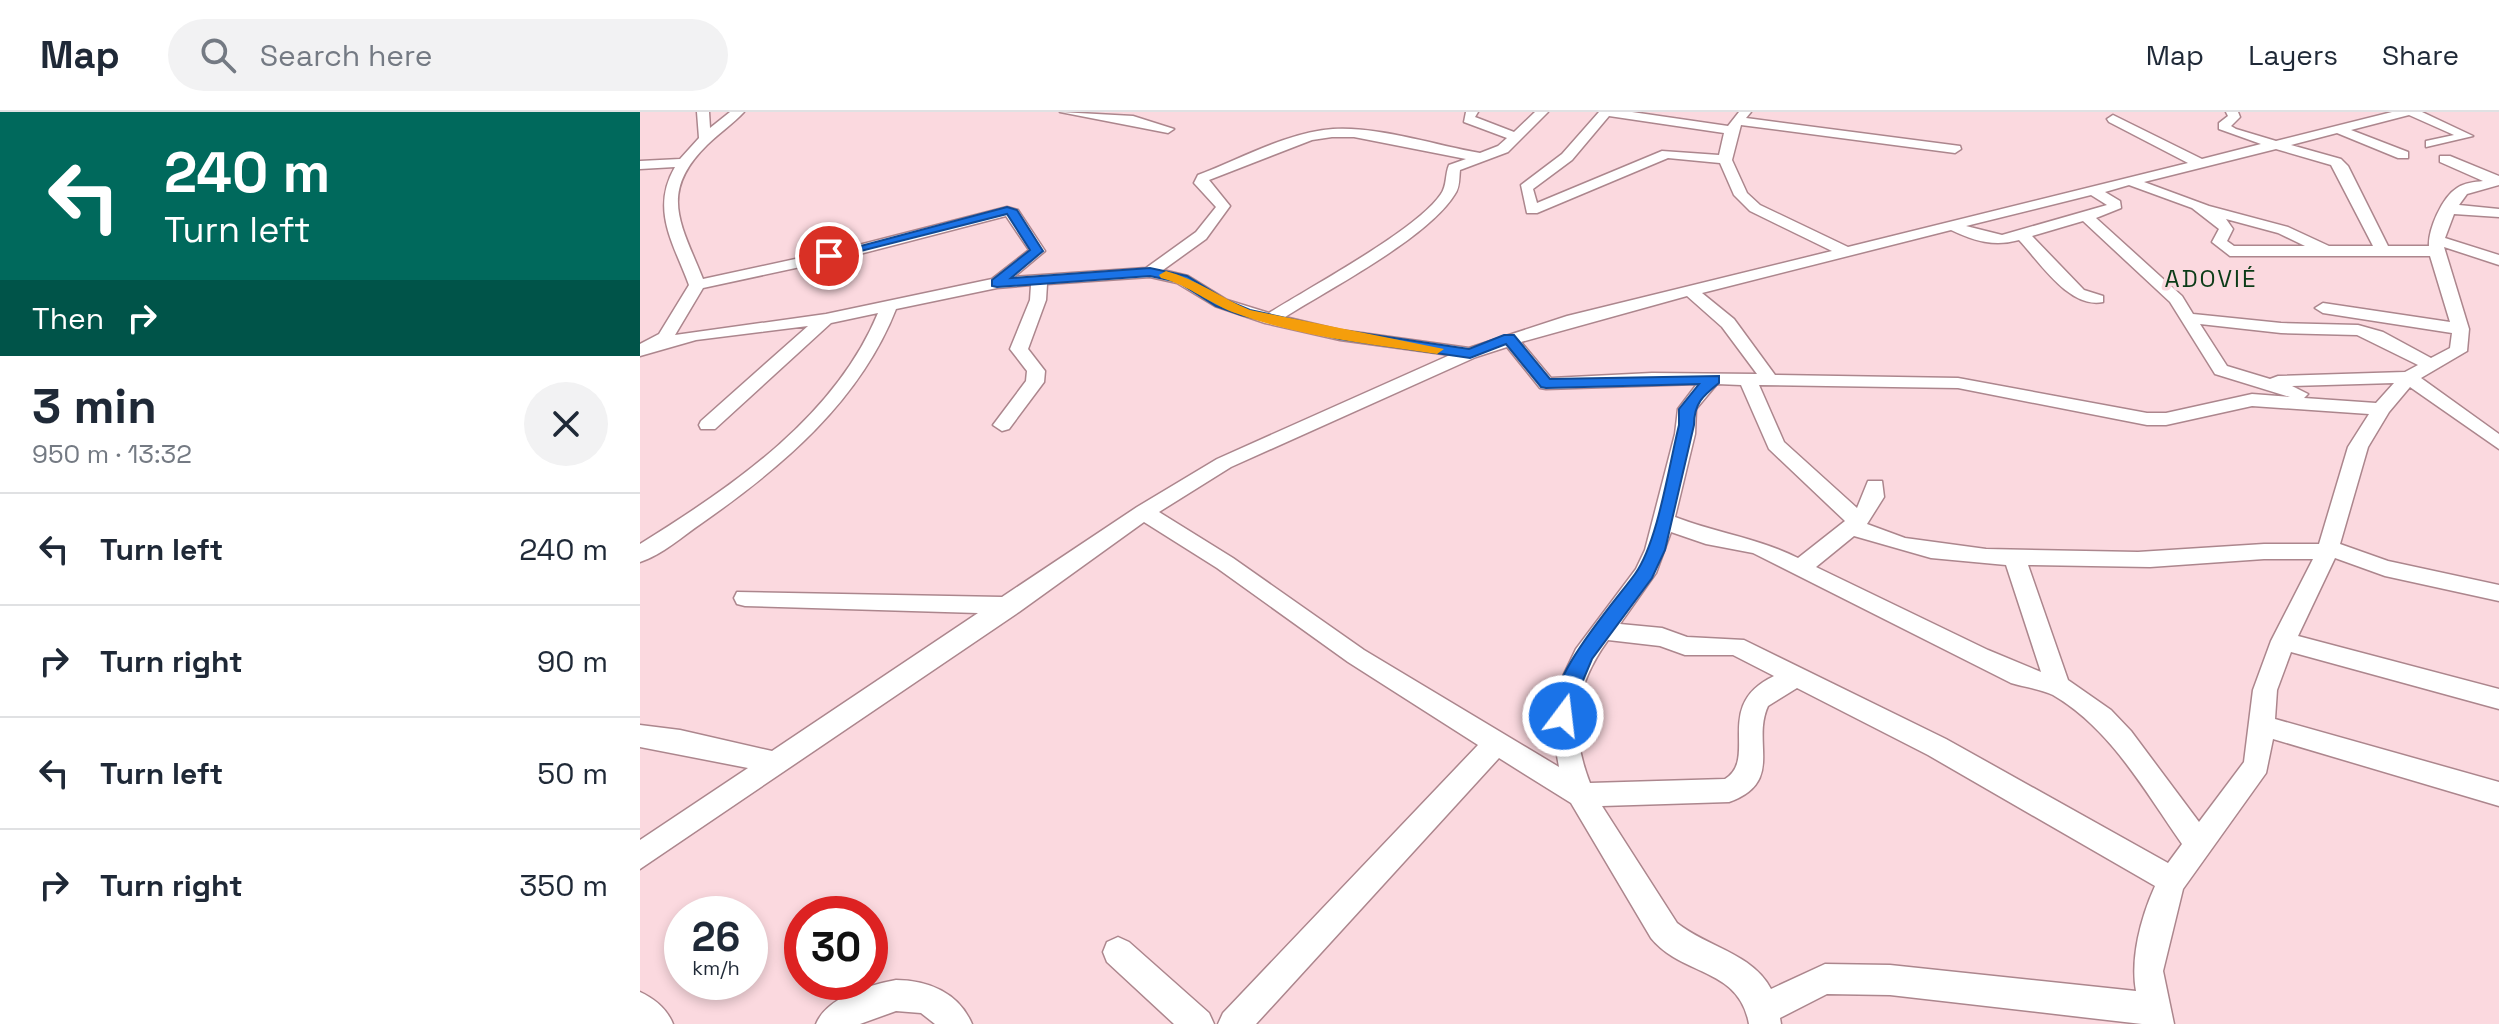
<!DOCTYPE html>
<html lang="en">
<head>
<meta charset="utf-8">
<style>
	body { margin:0; font-family:"Space Grotesk",sans-serif; background:#f2f2f3; color:#1f2937; height:100vh; display:flex; flex-direction:column; font-size:30px; white-space:nowrap }
	* { box-sizing:border-box; margin:0 }
	p { font-size:26px; color:#747a83 }
	.icon { flex:none; width:44px; height:44px; fill:none; stroke:currentColor; stroke-width:2; stroke-linecap:round; stroke-linejoin:round }
	.map { position:relative; flex:1; overflow:hidden }
	.drawer { display:flex; flex-direction:column; background:#fff; width:640px }
	.drawer>* { flex:none }
	.banner { background:#00695c; color:#fff; overflow:hidden }
	.speed { position:absolute; left:24px; top:784px; display:flex; gap:16px; font-size:40px; font-weight:700; text-align:center }
	.speed>* { display:grid; place-content:center; width:104px; height:104px; border-radius:50%; background:#fff; box-shadow:0 4px 12px #0003; line-height:1 }
	.speed small { font-size:20px; font-weight:400 }
	.speed .limit { border:12px solid #d22; background:#fff; color:#111 }
	.pin { position:absolute; display:grid; place-items:center; width:68px; height:68px; color:#fff; margin:-34px; border:4px solid #fff; border-radius:50%; box-shadow:0 2px 8px #0007 }
	.me { position:absolute; width:88px; margin:-44px; rotate:15deg; stroke-linejoin:round; filter:drop-shadow(0 0 6px #0008) }
	.turn { display:flex; align-items:center; gap:28px; height:168px; padding:0 32px; font-size:36px }
	.turn .icon { width:104px; height:104px; stroke-width:2.5 }
	.turn b { display:block; font-size:56px; line-height:68px }
	.then { display:flex; align-items:center; height:76px; padding:0 32px; background:#0003; gap:16px; font-size:30px }
	.round { display:grid; place-items:center; flex:none; width:84px; height:84px; border-radius:42px; background:#f2f2f3 }
	.head { display:flex; align-items:center; justify-content:space-between; height:136px; padding:0 32px }
	h1 { font-size:48px; font-weight:800; line-height:60px }
	ul { padding:0; list-style:none }
	li { display:flex; align-items:center; gap:24px; height:112px; padding:0 32px; border-top:2px solid #e0e1e3 }
	li div { flex:1 }
	li b { display:block; font-size:30px }
	li em { font-style:normal }
	header { display:flex; align-items:center; gap:48px; box-sizing:border-box; height:112px; padding:0 40px; background:#fff; border-bottom:2px solid #e0e1e3 }
	header strong { font-size:38px }
	nav { display:flex; gap:44px; margin-inline-start:auto; font-size:28px }
	.search { width:560px; height:72px; background:#f2f2f3; display:flex; align-items:center; gap:20px; box-sizing:border-box; padding:0 28px; border-radius:44px; color:#747a83; font-size:30px }
	main { display:flex; flex:1; min-height:0 }
	.map>svg:first-child { display:block }
</style>
</head>
<body>
<header>
<strong>Map</strong>
<div class="search"><svg class="icon" aria-label="search" viewBox="0 0 24 24"><circle cx="10" cy="10" r="6"/><path d="M15 15l6 6"/></svg>Search here</div>
<nav><a>Map</a><a>Layers</a><a>Share</a></nav>
</header>
<main>
<section class="drawer">
<div class="banner">
<div class="turn"><svg class="icon" aria-label="left" viewBox="0 0 24 24"><path d="M17 20v-9H6M10 6l-5 5 5 5"/></svg><div><b>240 m</b>Turn left</div></div>
<div class="then">Then<svg class="icon" aria-label="right" viewBox="0 0 24 24"><path d="M7 20v-9h11M14 6l5 5-5 5"/></svg></div>
</div>
<div class="head"><div><h1>3 min</h1><p>950 m · 13:32</p></div><a class="round"><svg class="icon" aria-label="close" viewBox="0 0 24 24"><path d="M6 6l12 12M18 6L6 18"/></svg></a></div>
<ul>
<li><svg class="icon" aria-label="left" viewBox="0 0 24 24"><path d="M17 20v-9H6M10 6l-5 5 5 5"/></svg><div><b>Turn left</b></div><em>240 m</em></li>
<li><svg class="icon" aria-label="right" viewBox="0 0 24 24"><path d="M7 20v-9h11M14 6l5 5-5 5"/></svg><div><b>Turn right</b></div><em>90 m</em></li>
<li><svg class="icon" aria-label="left" viewBox="0 0 24 24"><path d="M17 20v-9H6M10 6l-5 5 5 5"/></svg><div><b>Turn left</b></div><em>50 m</em></li>
<li><svg class="icon" aria-label="right" viewBox="0 0 24 24"><path d="M7 20v-9h11M14 6l5 5-5 5"/></svg><div><b>Turn right</b></div><em>350 m</em></li>
</ul>
</section>
<div class="map">
<svg width="1859" height="912" viewBox="0 0 1859 912">
	<rect width="100%" height="100%" fill="#fbd9df"/>
	<g fill="none" stroke-linecap="round" stroke-linejoin="round">
		<g stroke="#ac868d" stroke-width="3">
			<path id="minor" d="M57 0H69L70 16 90 0H104C93 12 79 21 67 33 18 81 41 112 63 167L215 134 367 95 378 98 405 139 374 165 506 156 556 120 576 95 554 71 558 63C600 47 648 20 693 17 737 14 795 33 840 41L858 34 867 26 824 10 826 0H838L835 5 874 20 895 0H908L868 40 820 58C819 66 820 75 815 82 788 126 691 176 645 205L700 218 829 236 927 204 1192 139 1110 99 1094 83 1080 51 1028 46 897 101H887L881 73 922 42 959 0H992L1088 14 1099 0H1111L1106 6 1320 34 1321 37 1315 41 1101 13 1092 48 1107 81 1120 93 1208 135 1548 51 1469 10 1467 7 1473 3 1562 47 1621 32 1579 17V11L1588 4 1586 0H1598L1600 5 1591 14 1596 17 1636 29 1752 0H1782L1833 24 1786 35V29L1814 23 1769 3 1711 18 1768 40V46H1758L1697 21 1651 33 1701 47 1708 54 1748 134H1789C1788 118 1802 85 1817 76 1824 71 1834 70 1843 69L1800 50V44H1810L1859 64V73L1827 82 1819 93 1859 97V105L1814 102 1805 126 1859 143V153L1804 135 1829 217 1827 239 1781 266 1859 322V337L1770 275 1749 300 1728 335 1700 432 1748 449 1859 473V489L1745 464 1695 446 1658 524 1859 577V597L1651 540 1637 578 1635 607 1859 670V694L1633 627 1626 661 1543 777 1523 859 1534 912H1502L1250 883 1187 882 1140 906 1141 912H1109C1099 855 1043 865 1011 826L931 691 859 646 616 912H578L583 901 838 633 708 550 577 456 504 410 379 500 0 757V728L108 656 0 635V613L40 618 132 639 338 501 105 494 97 492 94 486 97 480 362 485 497 395 577 347 810 243 700 228 625 211 575 194 537 171 510 165 407 172 406 188 388 237 405 259 404 270 369 317 362 319 353 313 386 269 387 259 370 237 390 188 391 173 357 176 256 197C220 289 142 355 62 411 43 424 22 443 0 450V432C93 374 195 305 238 201L191 211 75 317H61L59 313 61 309 168 214 56 228 0 244V232L19 222 49 173C34 132 10 98 35 55L0 57V49L40 47 59 26ZM969 4 1084 21 1079 43 1022 39 897 91 893 77 932 48ZM692 25H714L826 47 809 53C805 62 807 74 801 82 777 118 670 175 629 201L587 188 548 164 523 158 566 127 590 94 569 68 672 28ZM1636 37 1691 53 1733 134H1689L1648 115 1569 94 1504 70ZM1489 73 1552 96 1579 117 1572 130 1590 144H1790L1810 210 1683 191 1675 196 1683 201 1812 221 1810 236 1791 246 1743 220 1718 213 1641 211 1553 202 1542 184 1456 106 1481 96 1480 89 1465 80ZM1451 83 1467 93 1362 123 1326 114ZM366 104 389 138 352 167 186 202 35 223 63 176 216 143ZM1586 107 1638 121 1665 134H1594L1587 129 1593 117ZM1443 109 1530 190 1575 262 1650 285 1612 282 1526 301H1507L1318 266 1135 263 1094 207 1062 181 1311 118C1334 129 1354 135 1379 128 1399 149 1429 197 1463 190V184L1444 178 1392 124ZM1047 184 1082 215 1117 262 1012 261 911 266 881 230ZM1560 212 1641 221 1717 223 1778 253 1765 260 1638 264 1630 267 1587 254ZM867 235 900 276 906 277 1057 272 1038 297 1035 322 1005 438 996 457 936 537 913 585 910 604 919 655 724 538 593 446 519 400 591 355 836 245ZM1754 271 1736 291 1664 286 1668 282 1652 274ZM1077 272 1101 273 1129 337 1205 409 1158 446C1118 426 1076 421 1035 405L1055 322 1056 297ZM1119 273 1318 276 1507 313H1526L1612 294 1729 302 1708 335 1679 432H1624L1498 440 1346 437 1265 426 1227 412 1244 385 1242 369H1228L1217 396 1144 330ZM1031 420 1066 432 1113 441 1371 571C1384 575 1401 577 1413 583 1471 617 1504 678 1542 732L1528 751 1306 627 1104 528 1047 525 1022 516 980 512 1016 461ZM1214 424 1291 446 1366 453 1401 560 1348 538 1176 455ZM1624 447H1673L1631 529 1613 578 1604 650 1559 710 1491 619 1471 598 1428 568 1388 453 1510 455ZM968 528 1020 534 1045 543H1093L1134 564C1072 593 1119 646 1085 667L950 671C929 617 934 575 968 528ZM1157 576 1288 643 1515 774C1501 805 1490 846 1496 879L1250 853 1185 852 1131 877C1112 841 1067 835 1037 811L962 694 1089 690C1145 670 1111 631 1128 594Z
				M420 0 493 4 534 17 528 21Z
				M478 825 489 830 569 901 574 912H534L467 850 463 840 467 830Z
				M256 868C288 868 319 881 332 912H295L281 901 256 899 220 912H176C187 885 229 873 256 868Z
				M0 880C15 887 27 897 33 912H0Z"/>
		</g>
		<use href="#minor" fill="#fff" fill-rule="evenodd"/>
	</g>
	<path fill="#1a73e8" stroke="#114b97" stroke-width="2" d="M367 95 377 98 403 139 371 166 510 156 547 164 586 188 610 198 700 218 829 237 864 223H874L910 267 1079 264V271C1063 284 1054 291 1054 313L1025 438 1012 466 952 547 936 585 930 610H916C898 575 975 490 995 462 1018 430 1029 353 1039 313V297L1059 272 906 276 901 275 866 232 830 246 700 227 601 203 576 194 538 170 510 164 357 175 352 174V168L390 138 367 102 189 147 183 144Z"/>
	<path fill="#f59e0b" d="M526 159C556 167 581 186 610 198L804 237 797 242C732 232 661 225 598 202 571 193 549 173 521 166L519 163Z"/>
	<g text-anchor="middle" dominant-baseline="central" stroke-width="7" stroke-linejoin="round" paint-order="stroke">
		<g font-size="24" letter-spacing="2" fill="#0b3b17" stroke="#fbd9df">
			<text x="1571" y="166">ADOVIÉ</text>
		</g>
	</g>
</svg>
<div class="speed"><div>26<small>km/h</small></div><div class="limit">30</div></div>
<div class="pin" style="left:189px;top:144px;background:#d93025"><svg class="icon" aria-label="arrive" viewBox="0 0 24 24"><path d="M6 21V4h12l-3 4 3 4H6"/></svg></div>
<svg class="me" style="left:923px;top:604px" viewBox="-20 -20 40 40"><circle r="17" fill="#1a73e8" stroke="#fff" stroke-width="3"/><path d="M0-11L8 9 0 5-8 9z" fill="#fff"/></svg>
</div>
</main>
</body>
</html>
